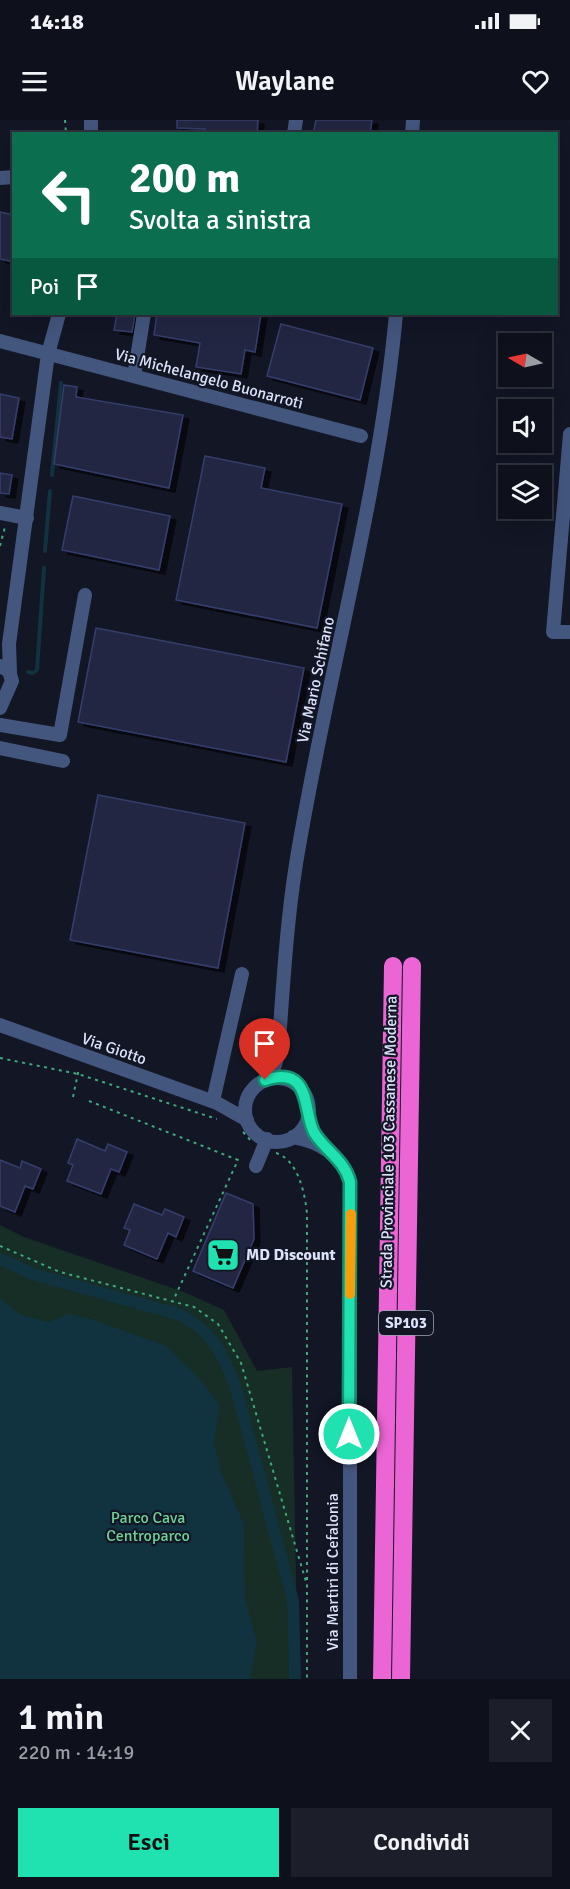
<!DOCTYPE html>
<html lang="it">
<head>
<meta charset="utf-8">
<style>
	body { margin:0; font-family:Signika,sans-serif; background:#1c1e29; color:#f1f3f6; height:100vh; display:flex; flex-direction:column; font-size:22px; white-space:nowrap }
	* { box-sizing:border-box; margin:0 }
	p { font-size:20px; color:#9b9da3 }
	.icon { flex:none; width:33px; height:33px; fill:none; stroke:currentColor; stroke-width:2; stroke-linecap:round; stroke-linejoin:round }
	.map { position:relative; height:1559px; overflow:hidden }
	.panel { display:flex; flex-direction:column; background:#0e101c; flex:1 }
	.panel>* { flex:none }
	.hud { position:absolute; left:12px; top:12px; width:546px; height:183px; border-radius:0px; box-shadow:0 6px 24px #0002,0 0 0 2px #2e303b; background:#0b6e4f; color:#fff; overflow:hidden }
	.needle { width:39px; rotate:279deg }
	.tools { position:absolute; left:498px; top:213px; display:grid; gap:12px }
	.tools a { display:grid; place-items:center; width:54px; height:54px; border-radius:0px; background:#0e101c; box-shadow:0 6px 24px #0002,0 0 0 2px #2e303b; font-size:30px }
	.pin { position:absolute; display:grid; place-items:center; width:51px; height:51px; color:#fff; margin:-62px -26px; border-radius:50% 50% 50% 0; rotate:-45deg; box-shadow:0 0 6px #0007 }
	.pin .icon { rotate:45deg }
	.me { position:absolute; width:66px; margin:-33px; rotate:0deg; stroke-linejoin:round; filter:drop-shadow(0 0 4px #0008) }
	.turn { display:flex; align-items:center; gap:21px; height:126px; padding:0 18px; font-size:27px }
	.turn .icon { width:78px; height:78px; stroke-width:2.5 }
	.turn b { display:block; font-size:42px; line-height:51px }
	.then { display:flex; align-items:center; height:57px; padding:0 18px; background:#0003; gap:12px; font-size:22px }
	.round { display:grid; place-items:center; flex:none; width:63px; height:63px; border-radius:0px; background:#1c1e29 }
	.summary { display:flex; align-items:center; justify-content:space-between; height:102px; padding:0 18px }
	h1 { font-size:36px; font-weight:600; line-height:45px }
	.action { display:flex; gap:12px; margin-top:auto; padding:12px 18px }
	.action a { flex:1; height:69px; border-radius:0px; background:#1fe2b0; color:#111; font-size:24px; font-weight:600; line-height:69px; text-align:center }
	.action a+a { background:#1c1e29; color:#f1f3f6 }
	.status { display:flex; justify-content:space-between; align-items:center; height:42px; padding:0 30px; background:#0e101c; direction:ltr }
	.status svg { height:16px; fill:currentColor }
	header { display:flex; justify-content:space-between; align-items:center; height:78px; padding:0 18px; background:#0e101c; font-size:27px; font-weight:600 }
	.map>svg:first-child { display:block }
</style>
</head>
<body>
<div class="status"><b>14:18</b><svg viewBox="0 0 49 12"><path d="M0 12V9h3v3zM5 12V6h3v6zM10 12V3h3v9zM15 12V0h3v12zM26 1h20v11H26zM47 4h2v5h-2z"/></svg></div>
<header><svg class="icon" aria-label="menu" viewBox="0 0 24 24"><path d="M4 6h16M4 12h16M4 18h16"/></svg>Waylane<svg class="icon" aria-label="heart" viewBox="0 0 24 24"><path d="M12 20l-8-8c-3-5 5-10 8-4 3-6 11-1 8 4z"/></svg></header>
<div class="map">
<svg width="570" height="1559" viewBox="0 0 570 1559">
	<defs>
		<filter id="shadow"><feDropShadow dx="6" dy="4" stdDeviation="0" flood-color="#0009"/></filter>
	</defs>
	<rect width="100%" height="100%" fill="#121625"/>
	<path fill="#162e25" d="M0 1105 24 1117 184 1172 224 1190 257 1251 292 1247 298 1559H0Z"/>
	<path fill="#11323f" d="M0 1178 21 1195 48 1202 69 1194 91 1199 166 1226 199 1258 219 1284 214 1324 221 1352 244 1404 245 1479 257 1522 250 1559H0Z"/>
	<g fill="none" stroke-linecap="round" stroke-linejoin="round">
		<path stroke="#11323f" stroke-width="4" d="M52 355 61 263
			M45 431 50 371
			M28 552 33 553 37 550 44 448"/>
		<path stroke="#11323f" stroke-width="12" d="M0 1139 33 1154 181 1195C215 1214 220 1230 235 1265L293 1481 295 1559"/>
	</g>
	<path fill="#212643" stroke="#363e6c" stroke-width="1.5" filter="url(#shadow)" d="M177 0H258L257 14H204L205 9 177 8Z
		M316 0H372L370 14H313Z
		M0 92 14 95V142L0 139Z
		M117 194H135L132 212 114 210Z
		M157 194H261L255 232 245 230 241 254 196 247 200 223 154 215Z
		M281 204 373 228 360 280 267 256Z
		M64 265 77 267 76 277 183 295 169 368 54 344Z
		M0 274 19 278 12 319 0 317Z
		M205 336 265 348 261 368 342 384 317 508 176 480Z
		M0 353 12 355 9 374 0 373Z
		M73 376 170 396 159 450 62 430Z
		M96 508 304 548 286 642 78 602Z
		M98 675 245 703 218 848 70 820Z
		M77 1019 105 1031 108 1024 127 1032 119 1052 111 1049 101 1074 67 1061 73 1045 68 1043Z
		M0 1040 20 1048 22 1041 41 1049 33 1069 25 1066 15 1092 0 1086Z
		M226 1073 253 1084 254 1119 233 1168 193 1151Z
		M134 1084 162 1095 165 1089 184 1097 176 1117 168 1113 157 1139 124 1125 130 1110 124 1108Z"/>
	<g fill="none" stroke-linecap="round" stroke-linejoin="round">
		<path stroke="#3fa97e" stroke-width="2" stroke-dasharray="3 4.5" stroke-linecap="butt" d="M65 0 66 14
			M0 426 5 407
			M0 938 78 954 217 999
			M73 977 79 948
			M89 981 238 1040 173 1181
			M243 1012 253 1023
			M276 1033C298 1040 305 1073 307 1094V1559
			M0 1126 60 1152 194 1187 218 1204 241 1243 307 1465"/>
		<path stroke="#43567d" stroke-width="14" d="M91 14V0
			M294 14 296 0
			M412 14 413 0
			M0 58 14 57
			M0 221 361 316
			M134 256 144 194
			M570 314 553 512H570
			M0 393 27 398
			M0 546 9 551 12 561 0 588
			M10 552 9 524 48 234 59 194
			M0 605 60 615 85 475
			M0 628 63 641
			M0 905 217 983 247 1000
			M245 990a32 32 0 1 1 64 0a32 32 0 1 1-64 0Z
			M265 960 275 945 278 934C283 870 286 807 296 744 326 559 379 380 396 194
			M213 981 242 854
			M293 1017C319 1021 343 1036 350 1062V1559
			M256 1046 267 1019"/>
		<path stroke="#eb65d4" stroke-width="18" d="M382 1559 393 846
			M401 1559 412 846"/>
	</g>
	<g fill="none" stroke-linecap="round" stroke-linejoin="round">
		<g stroke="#149372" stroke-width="15">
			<path id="route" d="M265 960C314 944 302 995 315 1014 327 1032 345 1041 350 1062L349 1314"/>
		</g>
		<use href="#route" stroke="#1fe2b0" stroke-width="10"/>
		<path stroke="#f59e0b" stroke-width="10" d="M350 1174 351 1094"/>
	</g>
	<defs>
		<g id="supermarket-square" transform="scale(1.725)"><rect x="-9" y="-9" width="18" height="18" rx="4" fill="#1fe2b0" stroke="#121625"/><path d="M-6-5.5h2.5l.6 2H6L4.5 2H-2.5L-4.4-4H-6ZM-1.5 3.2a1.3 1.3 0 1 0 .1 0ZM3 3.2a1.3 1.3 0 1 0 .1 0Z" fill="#111"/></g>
	</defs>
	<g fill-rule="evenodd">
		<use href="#supermarket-square" x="223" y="1135"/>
	</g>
	<g text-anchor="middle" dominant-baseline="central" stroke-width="4.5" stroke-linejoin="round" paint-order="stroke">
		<rect fill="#121625" stroke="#9fa5ba" stroke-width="1.5" x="379" y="1191" width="54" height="24" rx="4.5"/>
		<g font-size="15" font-weight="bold" fill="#dbe2fa">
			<text x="406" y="1203">SP103</text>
		</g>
		<g font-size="16" fill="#dbe2fa" stroke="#121625">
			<text transform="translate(209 259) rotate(15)">Via Michelangelo Buonarroti</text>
			<text transform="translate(316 560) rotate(-78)">Via Mario Schifano</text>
			<text transform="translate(114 929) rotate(19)">Via Giotto</text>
			<text transform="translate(389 1022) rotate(-89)">Strada Provinciale 103 Cassanese Moderna</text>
			<text transform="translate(333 1452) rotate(-90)">Via Martiri di Cefalonia</text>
		</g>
		<g font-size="16" font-weight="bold" fill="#dbe2fa" stroke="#121625" text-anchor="start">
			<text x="246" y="1135">MD Discount</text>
		</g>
		<g font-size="16" fill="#6fd196" stroke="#121625">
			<text x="148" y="1398">Parco Cava<tspan x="148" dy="18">Centroparco</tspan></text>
		</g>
	</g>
</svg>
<div class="tools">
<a><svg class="needle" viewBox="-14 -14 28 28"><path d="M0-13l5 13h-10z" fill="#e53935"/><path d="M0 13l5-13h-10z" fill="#9b9da3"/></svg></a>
<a><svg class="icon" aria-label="sound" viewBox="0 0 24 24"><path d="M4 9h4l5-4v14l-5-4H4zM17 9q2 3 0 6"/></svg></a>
<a><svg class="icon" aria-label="layers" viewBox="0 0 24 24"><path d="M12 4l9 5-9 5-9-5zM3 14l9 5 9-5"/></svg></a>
</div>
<div class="pin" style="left:265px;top:960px;background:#d93025"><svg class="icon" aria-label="arrive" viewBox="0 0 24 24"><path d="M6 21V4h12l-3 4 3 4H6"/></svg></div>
<svg class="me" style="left:349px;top:1314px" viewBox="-20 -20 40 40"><circle r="17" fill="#1fe2b0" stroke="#fff" stroke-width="3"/><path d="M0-11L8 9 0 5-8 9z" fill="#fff"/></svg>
<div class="hud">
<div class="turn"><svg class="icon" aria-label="left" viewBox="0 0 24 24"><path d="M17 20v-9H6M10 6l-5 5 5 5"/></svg><div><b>200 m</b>Svolta a sinistra</div></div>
<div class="then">Poi<svg class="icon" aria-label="arrive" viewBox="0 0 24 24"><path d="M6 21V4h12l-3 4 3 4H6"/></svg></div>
</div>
</div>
<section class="panel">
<div class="summary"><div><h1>1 min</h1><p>220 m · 14:19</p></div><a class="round"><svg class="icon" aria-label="close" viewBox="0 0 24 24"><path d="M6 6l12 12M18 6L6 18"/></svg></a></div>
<div class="action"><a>Esci</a><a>Condividi</a></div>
</section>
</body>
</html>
